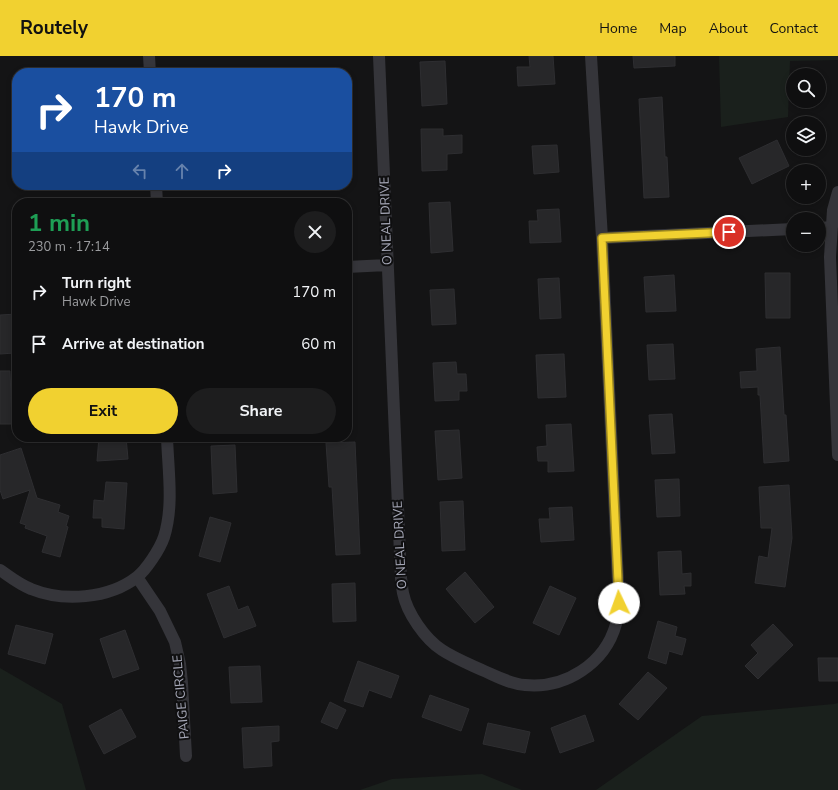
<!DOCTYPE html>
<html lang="en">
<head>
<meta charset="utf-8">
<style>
	body { margin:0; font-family:"Nunito Sans",sans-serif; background:#1d1d1e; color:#f1f3f6; height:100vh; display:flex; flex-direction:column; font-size:15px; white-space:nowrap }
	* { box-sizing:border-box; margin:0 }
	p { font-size:13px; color:#9b9c9f }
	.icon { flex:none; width:22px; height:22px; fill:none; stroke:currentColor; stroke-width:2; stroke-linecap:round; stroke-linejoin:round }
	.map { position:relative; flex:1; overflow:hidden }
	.side { position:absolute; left:12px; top:142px; width:340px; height:244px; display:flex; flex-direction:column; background:#0f0f10; border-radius:16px; box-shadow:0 2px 6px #0003,0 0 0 1px #2f2f30 }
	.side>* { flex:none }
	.banner { position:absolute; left:12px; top:12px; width:340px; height:122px; border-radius:16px; box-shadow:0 2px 6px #0003,0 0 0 1px #2f2f30; background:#1a4fa0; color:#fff; overflow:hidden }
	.buttons { position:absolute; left:786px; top:12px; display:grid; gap:8px }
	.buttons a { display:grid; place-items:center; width:40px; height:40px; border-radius:50%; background:#0f0f10; box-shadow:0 2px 6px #0003,0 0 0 1px #2f2f30; font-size:20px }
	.pin { position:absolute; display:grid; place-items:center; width:34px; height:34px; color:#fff; margin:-17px; border:2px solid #fff; border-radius:50%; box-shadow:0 1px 4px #0007 }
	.me { position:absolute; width:44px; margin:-22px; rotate:357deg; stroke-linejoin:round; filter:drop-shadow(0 0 3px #0008) }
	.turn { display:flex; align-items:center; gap:14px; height:84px; padding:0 16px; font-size:18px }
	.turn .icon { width:52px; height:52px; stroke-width:2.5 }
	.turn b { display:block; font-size:28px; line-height:34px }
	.lanes { display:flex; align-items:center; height:38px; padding:0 16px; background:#0003; justify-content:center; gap:20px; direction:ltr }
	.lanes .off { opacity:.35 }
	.round { display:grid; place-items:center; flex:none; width:42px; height:42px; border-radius:21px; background:#1d1d1e }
	.head { display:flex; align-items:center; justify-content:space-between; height:68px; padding:0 16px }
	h1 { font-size:24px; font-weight:700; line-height:30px; color:#1e9e55 }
	.primary-button { display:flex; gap:8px; margin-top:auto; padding:8px 16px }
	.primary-button a { flex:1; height:46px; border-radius:24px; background:#f1d130; color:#111; font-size:16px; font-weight:700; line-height:46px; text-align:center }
	.primary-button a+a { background:#1d1d1e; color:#f1f3f6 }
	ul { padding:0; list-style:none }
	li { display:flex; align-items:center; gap:12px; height:52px; padding:0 16px }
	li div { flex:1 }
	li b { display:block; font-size:15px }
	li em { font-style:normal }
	header { display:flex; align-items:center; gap:24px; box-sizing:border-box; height:56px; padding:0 20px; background:#f1d130; color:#111 }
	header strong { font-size:19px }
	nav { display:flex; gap:22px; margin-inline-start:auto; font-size:14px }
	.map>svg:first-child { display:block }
</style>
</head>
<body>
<header>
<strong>Routely</strong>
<nav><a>Home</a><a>Map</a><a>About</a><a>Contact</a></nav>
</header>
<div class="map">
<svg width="838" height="734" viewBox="0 0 838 734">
	<rect width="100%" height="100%" fill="#141415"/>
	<path fill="#1a201c" d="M719 0H838V4L790 5 788 61 721 71Z
		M0 612 62 648 86 734H0Z
		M838 647V734H596L702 660 834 648Z
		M482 718 522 734H360L392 723Z"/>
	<path fill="#272729" stroke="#2e2e31" d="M529 0H553L555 28 518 30 517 11H530Z
		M633 0H675V10L634 12Z
		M445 5 447 48 422 50 420 6Z
		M662 41 665 101H667L669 141 644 142 639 43Z
		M421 73H443V80L462 79V97L447 98V114L422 115Z
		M777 84 789 110 752 128 739 102Z
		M557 89 559 116 534 118 532 90Z
		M450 146 453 195 431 197 429 147Z
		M559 153 561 186 530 187 529 165H538L537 154Z
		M765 217H790V262H766Z
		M674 219 676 255 646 256 644 221Z
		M559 222 561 262 540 263 538 223Z
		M454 233 456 268 432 269 430 234Z
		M17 258V289H15V297L0 298V259Z
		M673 288 675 323 649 324 647 289Z
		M780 291 784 359H786L789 405 764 407 760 339H758V331L741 332 740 316 757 315 756 293Z
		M564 298 566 341 538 342 536 299Z
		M456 306 457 318H466L467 335H459V344L435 345 433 307Z
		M0 315H10L12 368H0Z
		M672 358 675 397 652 398 649 359Z
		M571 368 574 415 548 416V405H538L537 391 547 390 546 369Z
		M459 374 462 422 438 424 435 375Z
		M99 381H126L128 403 97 405Z
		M355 386 360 498 336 499 332 431H329L326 387Z
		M235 389 237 436 213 438 211 390Z
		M21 392 37 442 60 449 58 456 69 460 66 470 68 471 60 501 42 496 47 480 25 472 26 469 20 467 30 434 3 443 0 434V399Z
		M679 423 680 460 657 461 655 424Z
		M106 426 127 427 124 473 102 471V462H93L94 444 104 445Z
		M789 429 792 482 785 531 755 527 759 500 768 502 772 472H761L759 431Z
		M463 445 465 494 442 495 440 446Z
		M572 451 574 484 541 486 539 463H550L549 452Z
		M210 461 231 467 220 506 199 500Z
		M681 495 682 518 691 517V530H684L685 538 660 539 658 496Z
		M465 516 494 551 475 567 446 533Z
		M355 527 356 565 333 566 332 528Z
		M229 530 238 554 248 550 256 570 224 582 207 538Z
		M550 530 576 542 559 579 533 567Z
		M658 565 677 571 675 580 686 583 682 599 669 595 666 608 648 602Z
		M773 568 793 589 758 623 745 610 758 597 751 589Z
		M16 569 53 578 45 608 8 598Z
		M125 574 139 613 113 622 100 583Z
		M818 602H838V625H819Z
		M358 605 399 620 391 642 369 634 363 651 344 645Z
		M260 610 262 646 231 647 229 611Z
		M648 616 667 632 638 664 619 648Z
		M430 639 469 653 461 675 422 661Z
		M330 646 346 654 337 673 321 666Z
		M121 653 136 681 104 698 89 670Z
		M585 659 594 685 560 697 551 672Z
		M488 667 530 676 525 697 483 688Z
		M279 670V685L271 686 272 710 244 712 242 672Z"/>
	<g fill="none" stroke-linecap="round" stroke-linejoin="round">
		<path stroke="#35353a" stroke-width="12" d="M149 0 150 17
			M379 0 401 522C402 527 402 532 403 537 407 557 425 583 442 594 454 602 469 608 482 614 496 620 510 628 525 629 565 633 605 608 616 568 617 562 618 554 619 547L602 182 591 0
			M156 129 157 147
			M838 136 833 154 830 201 838 399
			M819 172 832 171
			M602 182 793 173
			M347 211 387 209
			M0 514C10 521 20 529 31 533 63 546 109 543 137 521 146 514 160 493 164 481 174 450 168 413 167 381
			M137 521 160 555 175 586 180 608 182 627 186 700"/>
	</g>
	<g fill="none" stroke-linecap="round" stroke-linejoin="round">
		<g stroke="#9d881f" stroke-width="10">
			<path id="route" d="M619 547 602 182 729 176"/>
		</g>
		<use href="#route" stroke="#f1d130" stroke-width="7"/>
	</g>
	<g text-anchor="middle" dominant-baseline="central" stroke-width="4" stroke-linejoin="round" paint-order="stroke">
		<g font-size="13" fill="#a5a7b6" stroke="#0f0f10">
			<text transform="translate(386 165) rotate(-92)">O NEAL DRIVE</text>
			<text transform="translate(400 489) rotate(-93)">O NEAL DRIVE</text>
			<text transform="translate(181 641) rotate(-95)">PAIGE CIRCLE</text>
		</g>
	</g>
</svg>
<div class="buttons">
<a><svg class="icon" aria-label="search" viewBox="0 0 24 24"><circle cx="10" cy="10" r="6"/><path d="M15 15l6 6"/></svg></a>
<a><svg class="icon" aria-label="layers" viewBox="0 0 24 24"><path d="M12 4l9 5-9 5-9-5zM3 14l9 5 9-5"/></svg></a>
<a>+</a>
<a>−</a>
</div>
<div class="pin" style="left:729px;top:176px;background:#d93025"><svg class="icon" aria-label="arrive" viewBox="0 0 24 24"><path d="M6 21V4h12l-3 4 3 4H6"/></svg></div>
<svg class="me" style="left:619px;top:547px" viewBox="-20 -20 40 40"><circle r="19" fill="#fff"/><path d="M0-13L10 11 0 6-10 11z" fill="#f1d130"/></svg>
<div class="banner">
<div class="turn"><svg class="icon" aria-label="right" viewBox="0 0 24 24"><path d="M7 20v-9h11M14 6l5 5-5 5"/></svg><div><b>170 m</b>Hawk Drive</div></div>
<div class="lanes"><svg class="icon off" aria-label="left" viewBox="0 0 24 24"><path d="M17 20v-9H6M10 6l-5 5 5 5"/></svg><svg class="icon off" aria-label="ahead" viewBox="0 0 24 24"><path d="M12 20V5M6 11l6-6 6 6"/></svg><svg class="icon" aria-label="right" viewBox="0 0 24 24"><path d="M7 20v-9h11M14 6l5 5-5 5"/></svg></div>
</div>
<section class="side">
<div class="head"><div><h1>1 min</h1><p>230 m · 17:14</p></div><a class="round"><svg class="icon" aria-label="close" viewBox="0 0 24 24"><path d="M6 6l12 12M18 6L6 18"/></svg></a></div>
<ul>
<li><svg class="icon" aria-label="right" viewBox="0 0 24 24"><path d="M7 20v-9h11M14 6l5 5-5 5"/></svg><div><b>Turn right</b><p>Hawk Drive</p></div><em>170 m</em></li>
<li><svg class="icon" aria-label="arrive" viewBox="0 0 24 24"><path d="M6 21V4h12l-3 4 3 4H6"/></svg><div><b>Arrive at destination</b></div><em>60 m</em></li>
</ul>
<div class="primary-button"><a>Exit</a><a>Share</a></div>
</section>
</div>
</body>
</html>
